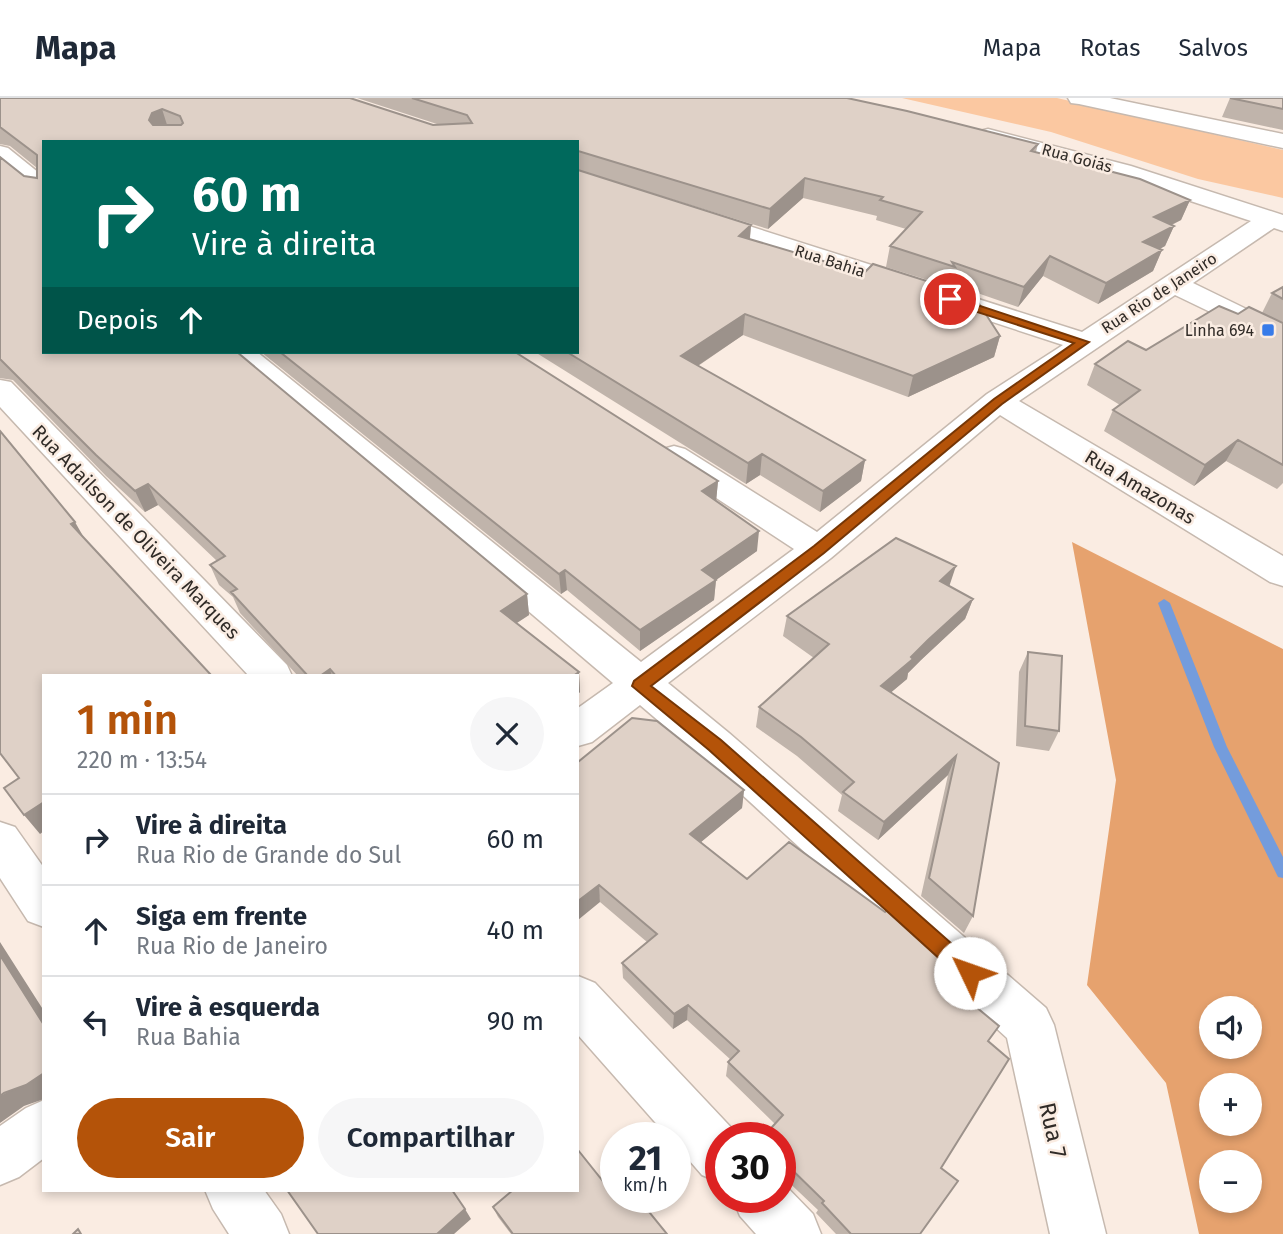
<!DOCTYPE html>
<html lang="pt">
<head>
<meta charset="utf-8">
<style>
	body { margin:0; font-family:"Fira Sans",sans-serif; background:#f6f6f7; color:#1f2937; height:100vh; display:flex; flex-direction:column; font-size:26px; white-space:nowrap }
	* { box-sizing:border-box; margin:0 }
	p { font-size:23px; color:#747a83 }
	.icon { flex:none; width:38px; height:38px; fill:none; stroke:currentColor; stroke-width:2; stroke-linecap:round; stroke-linejoin:round }
	.map { position:relative; flex:1; overflow:hidden }
	.panel { position:absolute; left:42px; top:576px; width:537px; height:518px; display:flex; flex-direction:column; background:#fff; border-radius:0px; box-shadow:0 4px 10px #0003 }
	.panel>* { flex:none }
	.hud { position:absolute; left:42px; top:42px; width:537px; height:214px; border-radius:0px; box-shadow:0 4px 10px #0003; background:#00695c; color:#fff; overflow:hidden }
	.tools { position:absolute; left:1199px; top:898px; display:grid; gap:14px }
	.tools a { display:grid; place-items:center; width:63px; height:63px; border-radius:50%; background:#fff; box-shadow:0 4px 10px #0003; font-size:35px }
	.speed { position:absolute; left:600px; top:1024px; display:flex; gap:14px; font-size:35px; font-weight:700; text-align:center }
	.speed>* { display:grid; place-content:center; width:91px; height:91px; border-radius:50%; background:#fff; box-shadow:0 4px 10px #0003; line-height:1 }
	.speed small { font-size:18px; font-weight:400 }
	.speed .limit { border:10px solid #d22; background:#fff; color:#111 }
	.pin { position:absolute; display:grid; place-items:center; width:60px; height:60px; color:#fff; margin:-30px; border:4px solid #fff; border-radius:50%; box-shadow:0 2px 7px #0007 }
	.me { position:absolute; width:77px; margin:-38px; rotate:312deg; stroke-linejoin:round; filter:drop-shadow(0 0 5px #0008) }
	.turn { display:flex; align-items:center; gap:24px; height:147px; padding:0 35px; font-size:32px }
	.turn .icon { width:91px; height:91px; stroke-width:2.5 }
	.turn b { display:block; font-size:49px; line-height:60px }
	.then { display:flex; align-items:center; height:66px; padding:0 35px; background:#0003; gap:14px; font-size:26px }
	.round { display:grid; place-items:center; flex:none; width:74px; height:74px; border-radius:37px; background:#f6f6f7 }
	.headline { display:flex; align-items:center; justify-content:space-between; height:119px; padding:0 35px }
	h1 { font-size:42px; font-weight:600; line-height:52px; color:#b45309 }
	.button { display:flex; gap:14px; margin-top:auto; padding:14px 35px }
	.button a { flex:1; height:80px; border-radius:42px; background:#b45309; color:#fff; font-size:28px; font-weight:600; line-height:80px; text-align:center }
	.button a+a { background:#f6f6f7; color:#1f2937 }
	ul { padding:0; list-style:none }
	li { display:flex; align-items:center; gap:21px; height:91px; padding:0 35px; border-top:2px solid #e0e1e3 }
	li div { flex:1 }
	li b { display:block; font-size:26px }
	li em { font-style:normal }
	header { display:flex; align-items:center; gap:42px; box-sizing:border-box; height:98px; padding:0 35px; background:#fff; border-bottom:2px solid #e0e1e3 }
	header strong { font-size:33px }
	nav { display:flex; gap:38px; margin-inline-start:auto; font-size:24px }
	.map>svg:first-child { display:block }
</style>
</head>
<body>
<header>
<strong>Mapa</strong>
<nav><a>Mapa</a><a>Rotas</a><a>Salvos</a></nav>
</header>
<div class="map">
<svg width="1283" height="1136" viewBox="0 0 1283 1136">
	<rect width="100%" height="100%" fill="#faece2"/>
	<path fill="#fbc8a1" d="M902 0H1057L1283 52V100L1198 81 1051 34Z"/>
	<path fill="#e6a26e" fill-rule="evenodd" d="M1072 444 1283 551V1136H1199L1166 985 1087 887 1116 682ZM1211 910H1250V948H1211ZM1211 987H1250V1026H1211ZM1211 1064H1250V1102H1211Z"/>
	<g fill="none" stroke-linecap="round" stroke-linejoin="round">
		<path fill="#749cdc" fill-rule="evenodd" d="M1164 501 1170 505 1227 649 1283 759V780L1278 779 1214 649 1158 505Z"/>
		<g stroke="#c6b9af" stroke-width="3">
			<path id="minor" d="M1068 0H1110L1283 36V50L1079 6 1071 5Z
				M988 31 1131 68 1283 117V133L1274 130 1193 185 1283 229V249L1175 197 1019 303 1283 458V488L1270 484 1000 317 831 460 668 585 729 635 1046 910 1054 927 1106 1136H1050L1007 940 701 659 640 607 592 644 578 648V610L613 585 224 254H257L641 564 794 451 663 365 658 358 663 351 674 348 685 351 817 434 987 296 1063 247 693 126 689 121 693 116 702 113 711 116 1082 234 1251 123 1115 78 980 43 977 38 980 33Z
				M0 48 8 50 44 79V98L35 96 0 67Z
				M0 282 11 284 287 567 292 578H249L0 309Z
				M0 724 15 729 44 770V829L28 823 0 780Z
				M578 878 595 885 740 1039 721 1040V1085L702 1077 676 1047V1040H669L578 937Z
				M44 1002V1060L19 1079 0 1087V1028L26 1010Z
				M780 1082 813 1116 821 1136H756L740 1118 732 1099H780Z
				M205 1092H264L281 1116 289 1136H229L213 1111Z"/>
		</g>
		<use href="#minor" fill="#fff" fill-rule="evenodd"/>
	</g>
	<path fill="#c0b4ab" d="M0 0H350L433 27H440L357 0H847L907 13 1038 46 1036 54 1140 81 1190 102 1181 122 1172 127 1174 128 1165 148 1159 151 1162 152 1153 173 1098 206 1043 178 1018 209 951 186 950 189 886 169 890 148 906 131 876 122 877 118 803 100 768 131 590 76 751 127 750 141 864 175 873 166 974 198 1000 238 994 259 908 299 743 237 698 268 865 362 861 383 820 414 760 377 746 386 535 254H578V44H44V254H237L527 496 529 517 517 525 579 574 580 594 578 596V578H298L240 515 233 499 219 487 210 467 217 463 158 407 145 414 106 378 13 282 0 280V59L24 78 37 80V70L10 48 0 46Z
		M1230 0H1283V32L1222 19Z
		M1283 189V385L1277 391 1226 363 1194 388 1104 333 1113 312 1120 307 1087 287 1095 266 1146 252 1262 215 1272 195Z
		M261 254H515L718 383 716 403 757 453 716 482 714 502 640 553 567 492 561 496Z
		M950 488 973 501 965 521 921 562 908 575 907 581 891 594 999 665 973 818 964 835 921 798 948 677 878 742 838 713 842 697 797 658 756 629 759 609 814 560 783 538 787 518Z
		M1028 554 1059 633 1049 653 1016 648 1019 574Z
		M578 664 744 692 742 710 701 744 747 781 960 895 988 943 941 1070 920 1136H836L816 1115 818 1112 780 1076V1040L775 1026 726 978 728 964 731 962 687 922 673 931 623 880 622 865 647 844 600 804Z
		M618 1102 667 1136H511L498 1119 493 1109Z"/>
	<path fill="#9c928b" d="M162 11 168 30 159 34 149 22 152 15Z
		M805 80 803 100 768 131 770 111Z
		M1190 102 1181 122 1146 139 1154 119Z
		M751 127 749 148 739 138Z
		M1174 128 1165 148 1135 165 1143 144Z
		M1162 152 1153 173 1098 206 1106 185Z
		M1050 158 1043 178 1018 209 1024 189Z
		M745 216 743 237 681 279V258Z
		M1000 238 994 259 908 299 913 278Z
		M1238 342 1226 363 1194 388 1205 367Z
		M762 356 760 377 746 386 748 365Z
		M865 362 861 383 820 414 823 393Z
		M718 383 716 404 702 393Z
		M148 386 158 407 145 414 135 393Z
		M75 424 87 445 71 426Z
		M759 433 757 453 716 482 714 502 640 553V532L702 472Z
		M956 468 949 489 940 483Z
		M565 472 567 492 561 496 559 476Z
		M527 496 529 517 504 533 501 513Z
		M973 501 965 521 921 562 908 575 907 581 875 608 881 588 928 542Z
		M330 571 332 578H320Z
		M579 574 580 594 578 596V578H573Z
		M956 658 948 677 878 742 884 724Z
		M744 692 742 710 689 754 690 736Z
		M44 704V733L40 736 24 717Z
		M599 787 600 804 578 822V803Z
		M0 844 44 913V927L0 857Z
		M688 907 687 922 673 931 674 916Z
		M44 975V1001L24 1008 0 1025V998Z
		M465 1111 471 1121 454 1136H437Z"/>
	<path fill="#dfd1c7" stroke="#9c928b" stroke-width="2" fill-rule="evenodd" d="M0 0H350L433 27 472 25 467 17 412 0H847L907 13 1038 46 1031 53 1140 81 1190 102 1154 119 1174 128 1143 144 1162 152 1106 185 1050 158 1024 189 952 164 955 169 890 148 922 114 880 102 883 99 805 80 770 111 578 53V44H44V254H237L527 496 501 513 579 574 573 578H336L330 571 320 578H308L231 494 237 491 210 467 225 458 148 386 135 393 96 357 0 261V59L24 78 37 80V57L0 29ZM162 11 180 18 183 25 181 27H153L149 22 152 15Z
		M1230 0H1283V11Z
		M578 72 751 127 739 138 864 175 873 166 974 198 1000 238 913 278 745 216 681 258 865 362 823 393 762 356 748 365 567 254H578Z
		M1283 189V201L1272 195Z
		M1219 208 1238 216 1249 209 1283 225V367L1238 342 1205 367 1113 312 1140 292 1095 266 1128 243 1146 252Z
		M280 254H515L718 383 702 393 759 433 702 472 716 482 640 532 565 472 559 476Z
		M0 333 75 424 71 426 212 578H44V704L24 717 4 690 19 680 0 655Z
		M896 440 956 468 940 483 973 501 928 542 911 559 913 561 881 588 999 665 973 818 929 780 956 658 884 724 843 694 854 684 801 639 759 609 829 546 787 518Z
		M1028 554 1062 558 1059 633 1025 628Z
		M632 620 657 623 744 692 690 736 747 781 789 744 885 814 887 812 967 883 958 894 999 928 988 943 1009 961 941 1070 958 1083 920 1136H851L822 1105 824 1103 780 1060V1040H762L783 1017 728 964 739 953 688 907 674 916 622 865 657 836 599 787 578 803V664Z
		M0 857 44 927V975L26 987 4 995 0 998Z
		M578 1052 618 1102 622 1099H637L667 1136H513L493 1109 513 1092H578Z
		M287 1092H452L465 1111 437 1136H318Z
		M78 1131 81 1136H73Z"/>
	<path fill="#b45309" stroke="#753606" stroke-width="2" d="M950 198 1089 244 1002 306 824 455 651 588 721 642 977 868 980 875 977 882 970 884 963 882 709 652 632 588 634 583 814 448 994 301 1074 245 946 204V199Z"/>
	<rect fill="#377be9" stroke="#faece2" stroke-width="2.5" x="1261" y="225" width="14" height="14" rx="3.5"/>
	<g text-anchor="middle" dominant-baseline="central" stroke-width="5" stroke-linejoin="round" paint-order="stroke">
		<g font-size="16" fill="#302b27" stroke="#faece2">
			<text transform="translate(1077 60) rotate(15)">Rua Goiás</text>
			<text transform="translate(830 163) rotate(18)">Rua Bahia</text>
			<text transform="translate(1159 195) rotate(-33)">Rua Rio de Janeiro</text>
		</g>
		<g font-size="16" fill="#302b27" stroke="#faece2" text-anchor="end">
			<text x="1254" y="232">Linha 694</text>
		</g>
		<g font-size="19" fill="#302b27" stroke="#faece2">
			<text transform="translate(1140 389) rotate(31)">Rua Amazonas</text>
			<text transform="translate(136 434) rotate(46)">Rua Adailson de Oliveira Marques</text>
		</g>
		<g font-size="23" fill="#302b27" stroke="#faece2">
			<text transform="translate(1053 1032) rotate(77)">Rua 7</text>
		</g>
	</g>
</svg>
<div class="tools">
<a><svg class="icon" aria-label="sound" viewBox="0 0 24 24"><path d="M4 9h4l5-4v14l-5-4H4zM17 9q2 3 0 6"/></svg></a>
<a>+</a>
<a>−</a>
</div>
<div class="speed"><div>21<small>km/h</small></div><div class="limit">30</div></div>
<div class="pin" style="left:950px;top:201px;background:#d93025"><svg class="icon" aria-label="arrive" viewBox="0 0 24 24"><path d="M6 21V4h12l-3 4 3 4H6"/></svg></div>
<svg class="me" style="left:970px;top:875px" viewBox="-20 -20 40 40"><circle r="19" fill="#fff"/><path d="M0-13L10 11 0 6-10 11z" fill="#b45309"/></svg>
<div class="hud">
<div class="turn"><svg class="icon" aria-label="right" viewBox="0 0 24 24"><path d="M7 20v-9h11M14 6l5 5-5 5"/></svg><div><b>60 m</b>Vire à direita</div></div>
<div class="then">Depois<svg class="icon" aria-label="ahead" viewBox="0 0 24 24"><path d="M12 20V5M6 11l6-6 6 6"/></svg></div>
</div>
<section class="panel">
<div class="headline"><div><h1>1 min</h1><p>220 m · 13:54</p></div><a class="round"><svg class="icon" aria-label="close" viewBox="0 0 24 24"><path d="M6 6l12 12M18 6L6 18"/></svg></a></div>
<ul>
<li><svg class="icon" aria-label="right" viewBox="0 0 24 24"><path d="M7 20v-9h11M14 6l5 5-5 5"/></svg><div><b>Vire à direita</b><p>Rua Rio de Grande do Sul</p></div><em>60 m</em></li>
<li><svg class="icon" aria-label="ahead" viewBox="0 0 24 24"><path d="M12 20V5M6 11l6-6 6 6"/></svg><div><b>Siga em frente</b><p>Rua Rio de Janeiro</p></div><em>40 m</em></li>
<li><svg class="icon" aria-label="left" viewBox="0 0 24 24"><path d="M17 20v-9H6M10 6l-5 5 5 5"/></svg><div><b>Vire à esquerda</b><p>Rua Bahia</p></div><em>90 m</em></li>
</ul>
<div class="button"><a>Sair</a><a>Compartilhar</a></div>
</section>
</div>
</body>
</html>
